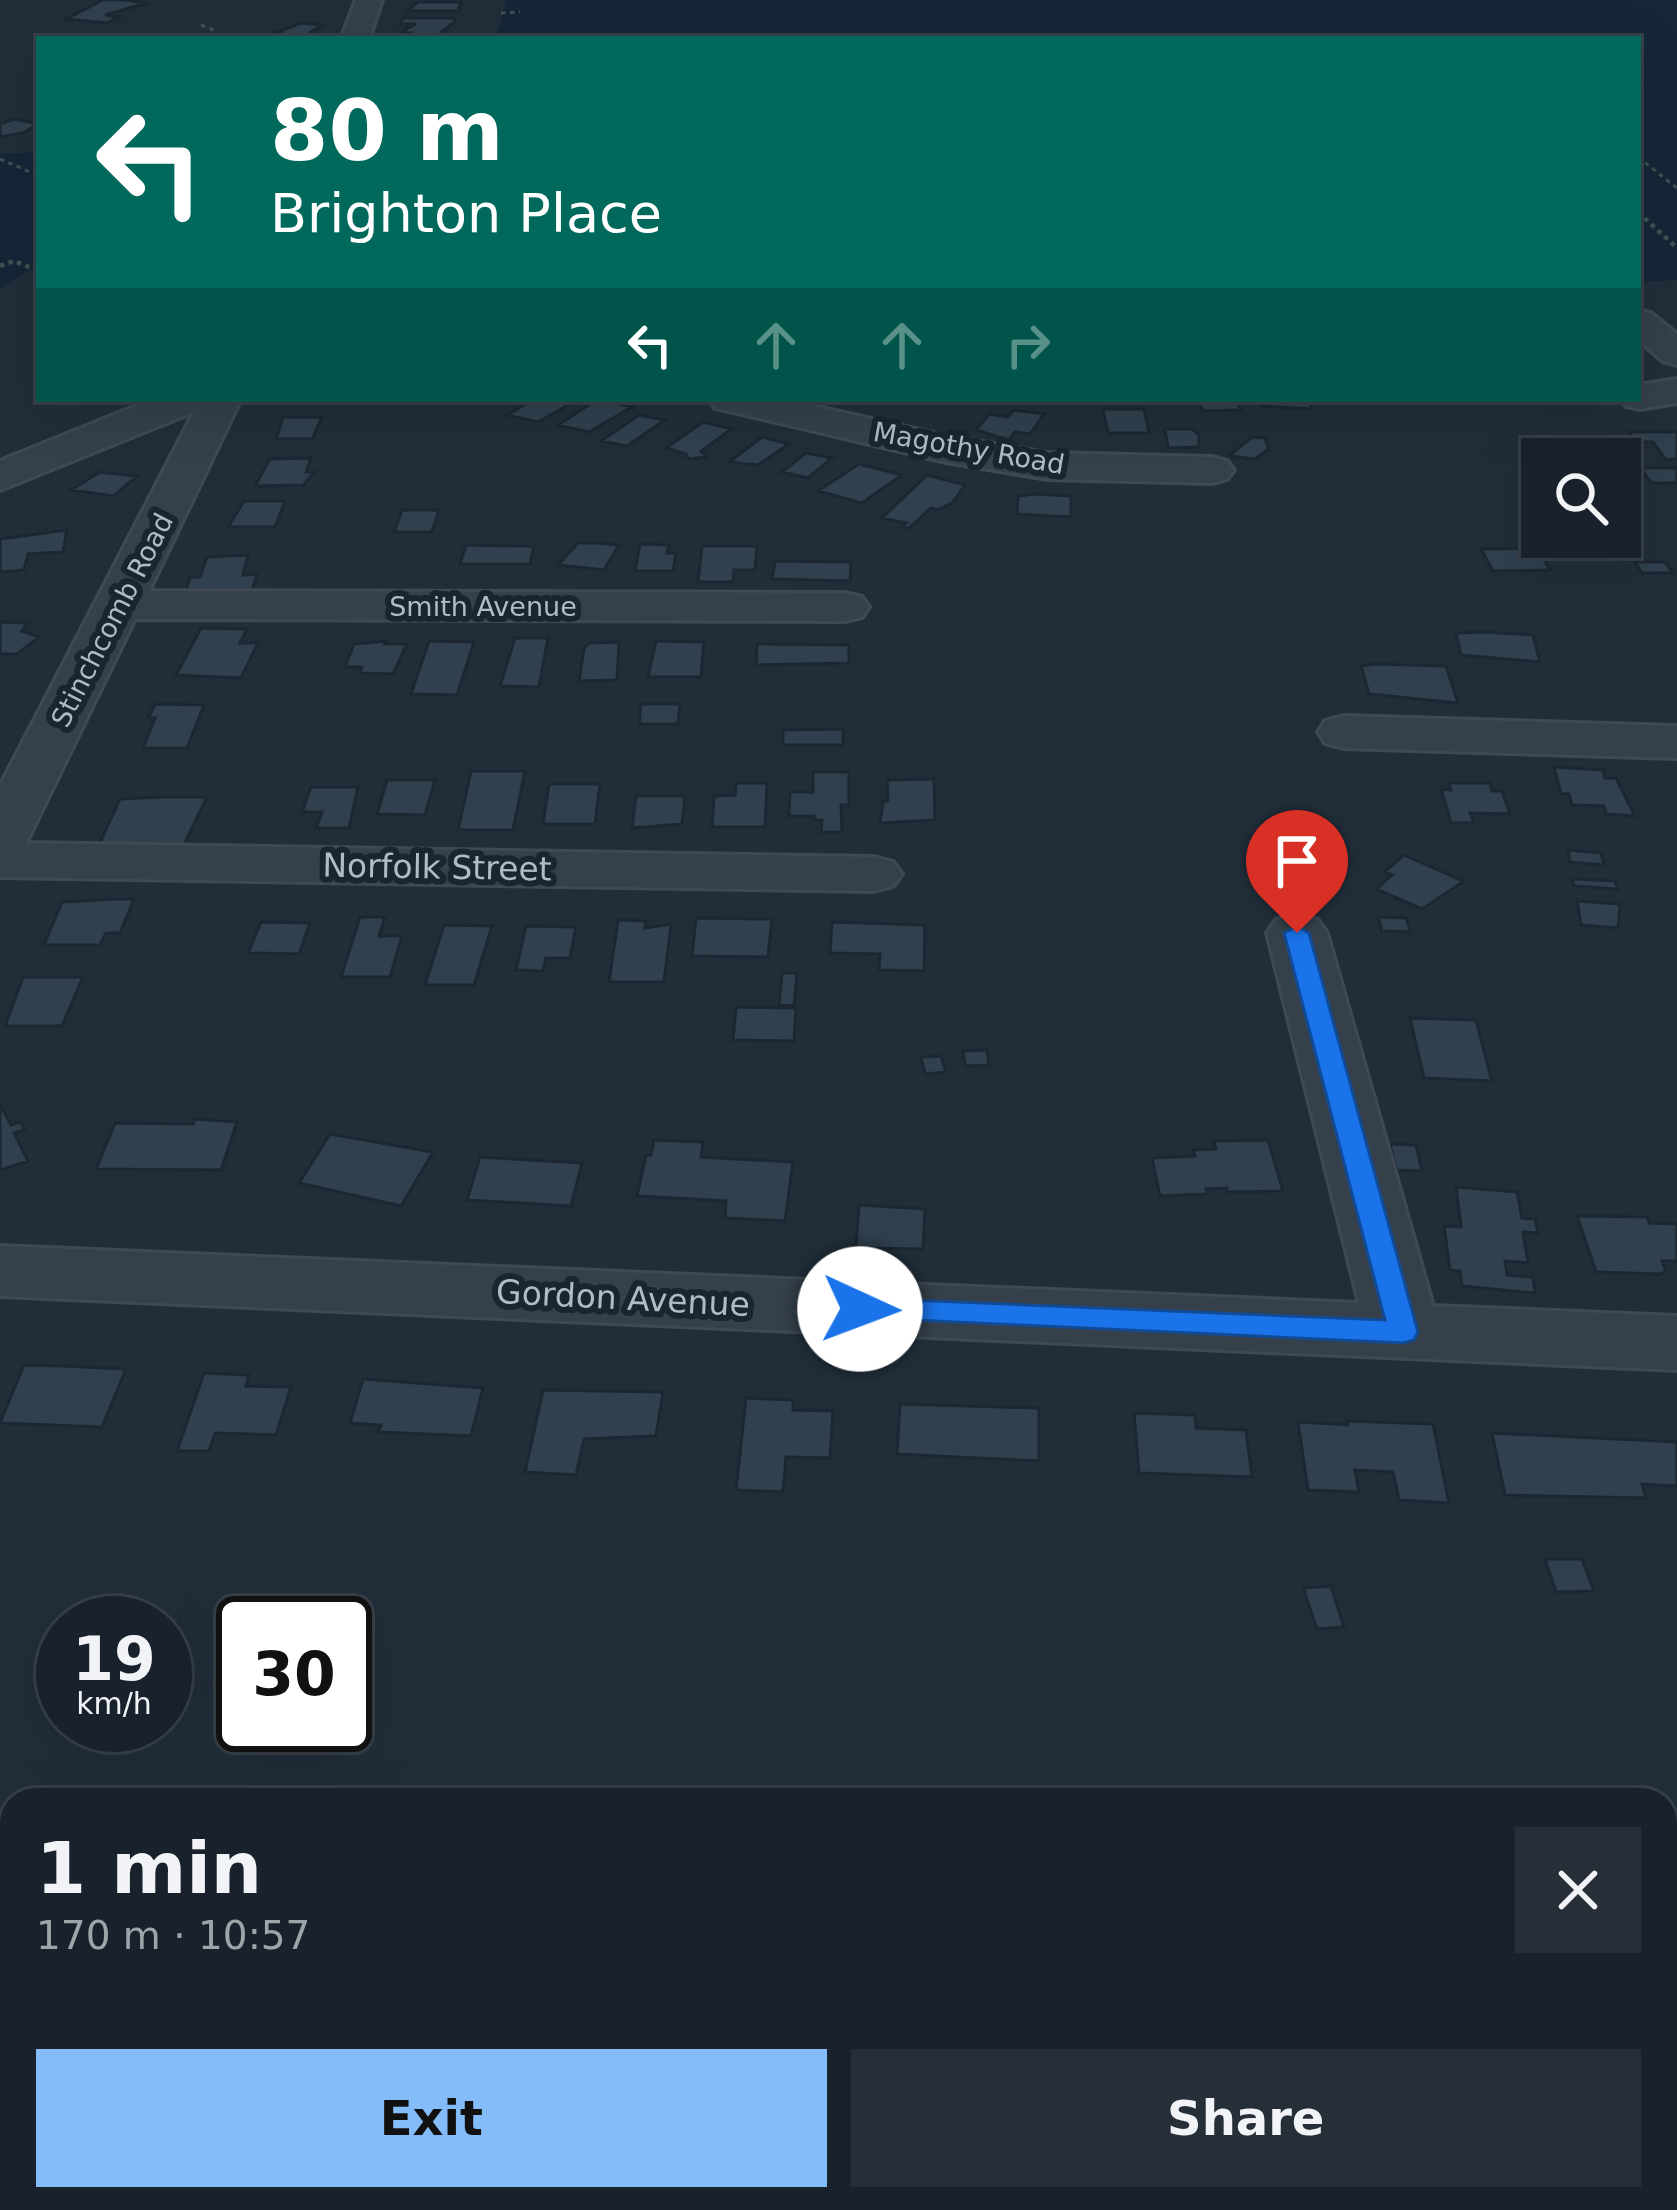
<!DOCTYPE html>
<html lang="en">
<head>
<meta charset="utf-8">
<style>
	body { margin:0; font-family:"DejaVu Sans",sans-serif; background:#262f38; color:#f1f3f6; height:100vh; display:flex; flex-direction:column; font-size:45px; white-space:nowrap }
	* { box-sizing:border-box; margin:0 }
	p { font-size:39px; color:#9fa4a9 }
	.icon { flex:none; width:66px; height:66px; fill:none; stroke:currentColor; stroke-width:2; stroke-linecap:round; stroke-linejoin:round }
	.map { position:relative; flex:1; overflow:hidden }
	.details { position:absolute; left:0px; top:1788px; width:1677px; height:423px; display:flex; flex-direction:column; background:#19222c; border-radius:36px 36px 0 0; box-shadow:0 12px 48px #0002,0 0 0 3px #373f48 }
	.details>* { flex:none }
	.banner { position:absolute; left:36px; top:36px; width:1605px; height:366px; border-radius:0px; box-shadow:0 12px 48px #0002,0 0 0 3px #373f48; background:#00695c; color:#fff; overflow:hidden }
	.fabs { position:absolute; left:1521px; top:438px; display:grid; gap:24px }
	.fabs a { display:grid; place-items:center; width:120px; height:120px; border-radius:0px; background:#19222c; box-shadow:0 12px 48px #0002,0 0 0 3px #373f48; font-size:60px }
	.speed { position:absolute; left:36px; top:1596px; display:flex; gap:24px; font-size:60px; font-weight:700; text-align:center }
	.speed>* { display:grid; place-content:center; width:156px; height:156px; border-radius:50%; background:#19222c; box-shadow:0 12px 48px #0002,0 0 0 3px #373f48; line-height:1 }
	.speed small { font-size:30px; font-weight:400 }
	.speed .limit { border:6px solid #111; border-radius:18px; background:#fff; color:#111 }
	.pin { position:absolute; display:grid; place-items:center; width:102px; height:102px; color:#fff; margin:-123px -51px; border-radius:50% 50% 50% 0; rotate:-45deg; box-shadow:0 0 12px #0007 }
	.pin .icon { rotate:45deg }
	.me { position:absolute; width:132px; margin:-66px; rotate:92deg; stroke-linejoin:round; filter:drop-shadow(0 0 9px #0008) }
	.turn { display:flex; align-items:center; gap:42px; height:252px; padding:0 36px; font-size:54px }
	.turn .icon { width:156px; height:156px; stroke-width:2.5 }
	.turn b { display:block; font-size:84px; line-height:102px }
	.lanes { display:flex; align-items:center; height:114px; padding:0 36px; background:#0003; justify-content:center; gap:60px; direction:ltr }
	.lanes .off { opacity:.35 }
	.round { display:grid; place-items:center; flex:none; width:126px; height:126px; border-radius:0px; background:#262f38 }
	.head { display:flex; align-items:center; justify-content:space-between; height:204px; padding:0 36px }
	h1 { font-size:72px; font-weight:700; line-height:90px }
	.cta { display:flex; gap:24px; margin-top:auto; padding:24px 36px }
	.cta a { flex:1; height:138px; border-radius:0px; background:#83bcf8; color:#111; font-size:48px; font-weight:700; line-height:138px; text-align:center }
	.cta a+a { background:#262f38; color:#f1f3f6 }
	.map>svg:first-child { display:block }
</style>
</head>
<body>
<div class="map">
<svg width="1677" height="2210" viewBox="0 0 1677 2210">
	<rect width="100%" height="100%" fill="#212e3a"/>
	<path fill="#152637" d="M506 0H1677V280L1638 282V39H496Z
		M39 152V264L0 290V154Z"/>
	<path fill="#30404e" stroke="#1c2731" stroke-width="3" d="M103 0H126L147 3 105 15 119 17 107 23 66 19Z
		M418 2H461L458 11H408Z
		M403 18H454L455 22 441 32V38L404 39 411 33H404L406 29 416 24H400Z
		M301 23 323 25 311 32 320 39 275 33Z
		M14 119 39 124 23 133 0 137V124Z
		M534 399H579L538 422 507 415Z
		M598 399 632 407 589 432 558 425Z
		M1198 399H1236L1241 410 1203 411Z
		M1258 399H1308L1312 409 1261 406Z
		M1103 409H1144L1149 433H1108Z
		M1013 410 1044 414 1030 434 1015 432 1009 440 976 430 989 414 1008 417Z
		M639 415 665 420 627 446 601 441Z
		M283 417H322L312 439H276Z
		M703 422 732 429 701 451 707 457 689 459 686 454 666 448Z
		M1165 429H1192L1199 435V447L1168 448Z
		M1629 432H1677V459L1666 460 1653 442H1636Z
		M762 437 789 444 758 465 729 462Z
		M1252 437 1265 438 1269 449 1255 459 1229 456Z
		M806 453 832 458 808 478 782 472Z
		M311 458 306 472H315L303 485 255 486 270 459Z
		M859 464 902 475 862 503 818 491Z
		M1641 468H1677V483H1651Z
		M100 472 137 476 114 496 71 490Z
		M927 475 965 485 953 502 938 510 931 508 909 528 902 527 906 523 882 518Z
		M1035 494 1071 496V517L1017 514 1018 496Z
		M244 501H285L275 527H228Z
		M402 510H439L432 532H394Z
		M67 530 63 552 28 554 24 570 0 572V539Z
		M578 543H598L619 545 604 570 558 565Z
		M640 544 669 545 667 553H676L673 571H635Z
		M466 545 514 546H534L530 564H460Z
		M702 546H757L755 570H734L733 582H698Z
		M1537 548 1550 570 1493 571 1481 549Z
		M248 555 243 575 257 574 252 591 185 593 190 577H200L207 557Z
		M775 561 851 562 850 581 772 579Z
		M1635 562H1665L1673 573H1642Z
		M0 622 28 623 22 631 39 637 17 654H0Z
		M201 628 247 629 240 643H258L241 678 176 675Z
		M1486 632 1533 635 1540 662 1461 655 1456 633Z
		M515 638H548L539 687 500 686Z
		M387 641 385 644H407L393 674 360 673 362 667H345L354 644Z
		M429 641 474 642 457 695 411 694Z
		M656 641 704 642 701 677H648Z
		M619 642 617 680 579 681 584 648 589 643Z
		M757 644 849 645V663L756 665Z
		M1375 664 1446 666 1458 703 1369 694 1361 666Z
		M155 704 204 705 187 748H143L155 718H148Z
		M641 704H680L678 724H639Z
		M843 729V745H783V730Z
		M1554 767 1603 770 1605 778H1616L1635 816 1606 814 1604 806 1572 805 1569 794H1561Z
		M471 771H525L513 830H458Z
		M813 772H849V805H841L842 832H821L822 820H814V816H789L790 792H813Z
		M934 779 935 820 880 823 883 801H888L887 780Z
		M387 780H435L425 815 377 814Z
		M736 783H767L765 827H712L714 796 735 795Z
		M1449 783H1490L1492 791H1502L1510 814 1470 813 1474 823H1451L1441 789 1451 790Z
		M549 784H600L595 824H543Z
		M311 787H358L349 828H316L322 812H302Z
		M636 796H685L682 824 632 828Z
		M162 797H207L180 853 99 845 120 799Z
		M1568 850 1601 853 1604 865 1570 862Z
		M1404 855 1459 879 1464 881 1422 909 1376 889 1392 875 1384 872Z
		M1572 879 1615 881 1618 889 1574 886Z
		M115 899H134L120 933H106L100 945H44L62 902Z
		M1577 901 1620 904 1618 928 1581 925Z
		M360 917H385L379 936H402L390 977H341Z
		M1378 917 1406 918 1411 932 1382 931Z
		M696 918 772 919 768 957 692 956Z
		M618 920 646 921 645 928 671 924 664 982H609Z
		M261 922 310 923 299 954 248 953Z
		M832 922 925 925 924 971 879 970 880 954 830 953Z
		M444 925 492 926 474 985H425Z
		M526 926 576 927 570 958H546L543 971 516 970Z
		M782 973H797L794 1006 779 1005Z
		M23 977H83L62 1026H5Z
		M736 1007 796 1008 794 1041 733 1040Z
		M1410 1018 1476 1020 1492 1081 1424 1078Z
		M987 1050 989 1065 965 1066 963 1051Z
		M941 1056 946 1072 925 1074 921 1057Z
		M0 1104 11 1125 21 1122 25 1130 14 1133 28 1161 0 1170Z
		M195 1119 237 1122 221 1170 96 1169 115 1123 193 1124Z
		M330 1134 421 1150 433 1152 401 1206 299 1183Z
		M654 1140 703 1142 701 1157 793 1162 785 1221 725 1218 726 1201 637 1196 646 1155H651Z
		M1268 1140 1283 1191 1228 1192 1227 1188 1206 1189 1208 1194 1160 1196 1152 1158 1195 1156 1193 1150 1216 1149 1214 1141Z
		M1390 1144 1416 1145 1422 1171 1396 1170Z
		M480 1157 582 1163 571 1206 467 1200Z
		M1456 1187 1517 1192 1522 1218 1535 1219 1538 1233 1523 1232 1528 1263 1505 1261 1507 1275 1533 1277 1535 1293 1462 1286 1460 1271 1450 1270 1444 1226 1461 1227Z
		M859 1205 925 1209 923 1249 856 1248Z
		M1577 1216 1647 1217 1649 1223 1677 1224V1261H1662L1666 1272 1659 1274 1596 1272Z
		M24 1365 64 1366 126 1369 102 1427 0 1423Z
		M204 1373 249 1375 246 1386 291 1387 276 1435 215 1433 209 1451H177Z
		M363 1379 483 1388 471 1436 378 1432 381 1425 350 1423Z
		M543 1390 663 1392 656 1436 584 1439 576 1475 525 1472Z
		M746 1398 793 1400V1410L833 1411 830 1458 786 1457 783 1492 736 1490Z
		M900 1404 1039 1408V1461L897 1454Z
		M1134 1413 1195 1415 1196 1428 1246 1430 1252 1477 1139 1473Z
		M1347 1421 1433 1424 1449 1503 1399 1500 1393 1472 1355 1470 1359 1492 1308 1490 1298 1422 1348 1425Z
		M1492 1433 1677 1442V1486L1642 1484 1646 1498 1505 1495Z
		M1545 1559H1582L1594 1591 1556 1592Z
		M1331 1586 1344 1627 1317 1629 1303 1588Z
		M84 2199H200L196 2210H80Z"/>
	<g fill="none" stroke-linecap="round" stroke-linejoin="round">
		<g stroke="#3e4953" stroke-width="6">
			<path id="minor" d="M356 0H382L369 39H341Z
				M1638 310 1651 313 1677 334V365L1663 361 1638 340Z
				M1677 379V403L1640 409 1626 406 1621 399H1638V385Z
				M153 399H241L149 591 845 593 862 597 869 607 862 617 845 621 135 619 26 843 873 857 893 862 902 874 893 886 873 891 0 877V786L194 412 0 490V461Z
				M709 399H783L946 436 1048 453 1212 457 1227 461 1234 470 1227 479 1212 483 1048 479 946 462 729 411 715 408Z
				M1344 716 1677 726V758L1344 748 1325 743 1318 732 1325 721Z
				M1297 915 1318 920 1327 933 1433 1306 1677 1316V1370L0 1296V1246L1359 1303 1267 933 1276 920Z
				M410 2199H513L516 2205 514 2210H405Z"/>
		</g>
		<path stroke="#3c5352" stroke-width="3" stroke-dasharray="4.5 4.5" stroke-linecap="butt" d="M501 13 520 12
			M201 25 216 31
			M1638 157 1677 188
			M0 159 39 176"/>
		<path stroke="#3c5352" stroke-width="4.5" stroke-dasharray="4.5 4.5" stroke-linecap="butt" d="M1638 212 1677 248
			M0 266 14 261 39 271"/>
		<use href="#minor" fill="#35404a" fill-rule="evenodd"/>
	</g>
	<path fill="#1a73e8" stroke="#114b97" stroke-width="3" d="M1297 926 1309 933 1418 1332 1414 1340 1403 1343 850 1317 845 1309 850 1301 860 1298 1385 1320 1284 933Z"/>
	<g text-anchor="middle" dominant-baseline="central" stroke-width="12" stroke-linejoin="round" paint-order="stroke">
		<g font-size="27" fill="#b0bbc6" stroke="#1a252e">
			<text transform="translate(969 448) rotate(10)">Magothy Road</text>
			<text x="483" y="606">Smith Avenue</text>
			<text transform="translate(112 620) rotate(-63)">Stinchcomb Road</text>
		</g>
		<g font-size="33" fill="#b0bbc6" stroke="#1a252e">
			<text transform="translate(437 867) rotate(1)">Norfolk Street</text>
			<text transform="translate(623 1298) rotate(3)">Gordon Avenue</text>
		</g>
	</g>
</svg>
<div class="fabs">
<a><svg class="icon" aria-label="search" viewBox="0 0 24 24"><circle cx="10" cy="10" r="6"/><path d="M15 15l6 6"/></svg></a>
</div>
<div class="speed"><div>19<small>km/h</small></div><div class="limit">30</div></div>
<div class="pin" style="left:1297px;top:933px;background:#d93025"><svg class="icon" aria-label="arrive" viewBox="0 0 24 24"><path d="M6 21V4h12l-3 4 3 4H6"/></svg></div>
<svg class="me" style="left:860px;top:1309px" viewBox="-20 -20 40 40"><circle r="19" fill="#fff"/><path d="M0-13L10 11 0 6-10 11z" fill="#1a73e8"/></svg>
<div class="banner">
<div class="turn"><svg class="icon" aria-label="left" viewBox="0 0 24 24"><path d="M17 20v-9H6M10 6l-5 5 5 5"/></svg><div><b>80 m</b>Brighton Place</div></div>
<div class="lanes"><svg class="icon" aria-label="left" viewBox="0 0 24 24"><path d="M17 20v-9H6M10 6l-5 5 5 5"/></svg><svg class="icon off" aria-label="ahead" viewBox="0 0 24 24"><path d="M12 20V5M6 11l6-6 6 6"/></svg><svg class="icon off" aria-label="ahead" viewBox="0 0 24 24"><path d="M12 20V5M6 11l6-6 6 6"/></svg><svg class="icon off" aria-label="right" viewBox="0 0 24 24"><path d="M7 20v-9h11M14 6l5 5-5 5"/></svg></div>
</div>
<section class="details">
<div class="head"><div><h1>1 min</h1><p>170 m · 10:57</p></div><a class="round"><svg class="icon" aria-label="close" viewBox="0 0 24 24"><path d="M6 6l12 12M18 6L6 18"/></svg></a></div>
<div class="cta"><a>Exit</a><a>Share</a></div>
</section>
</div>
</body>
</html>
